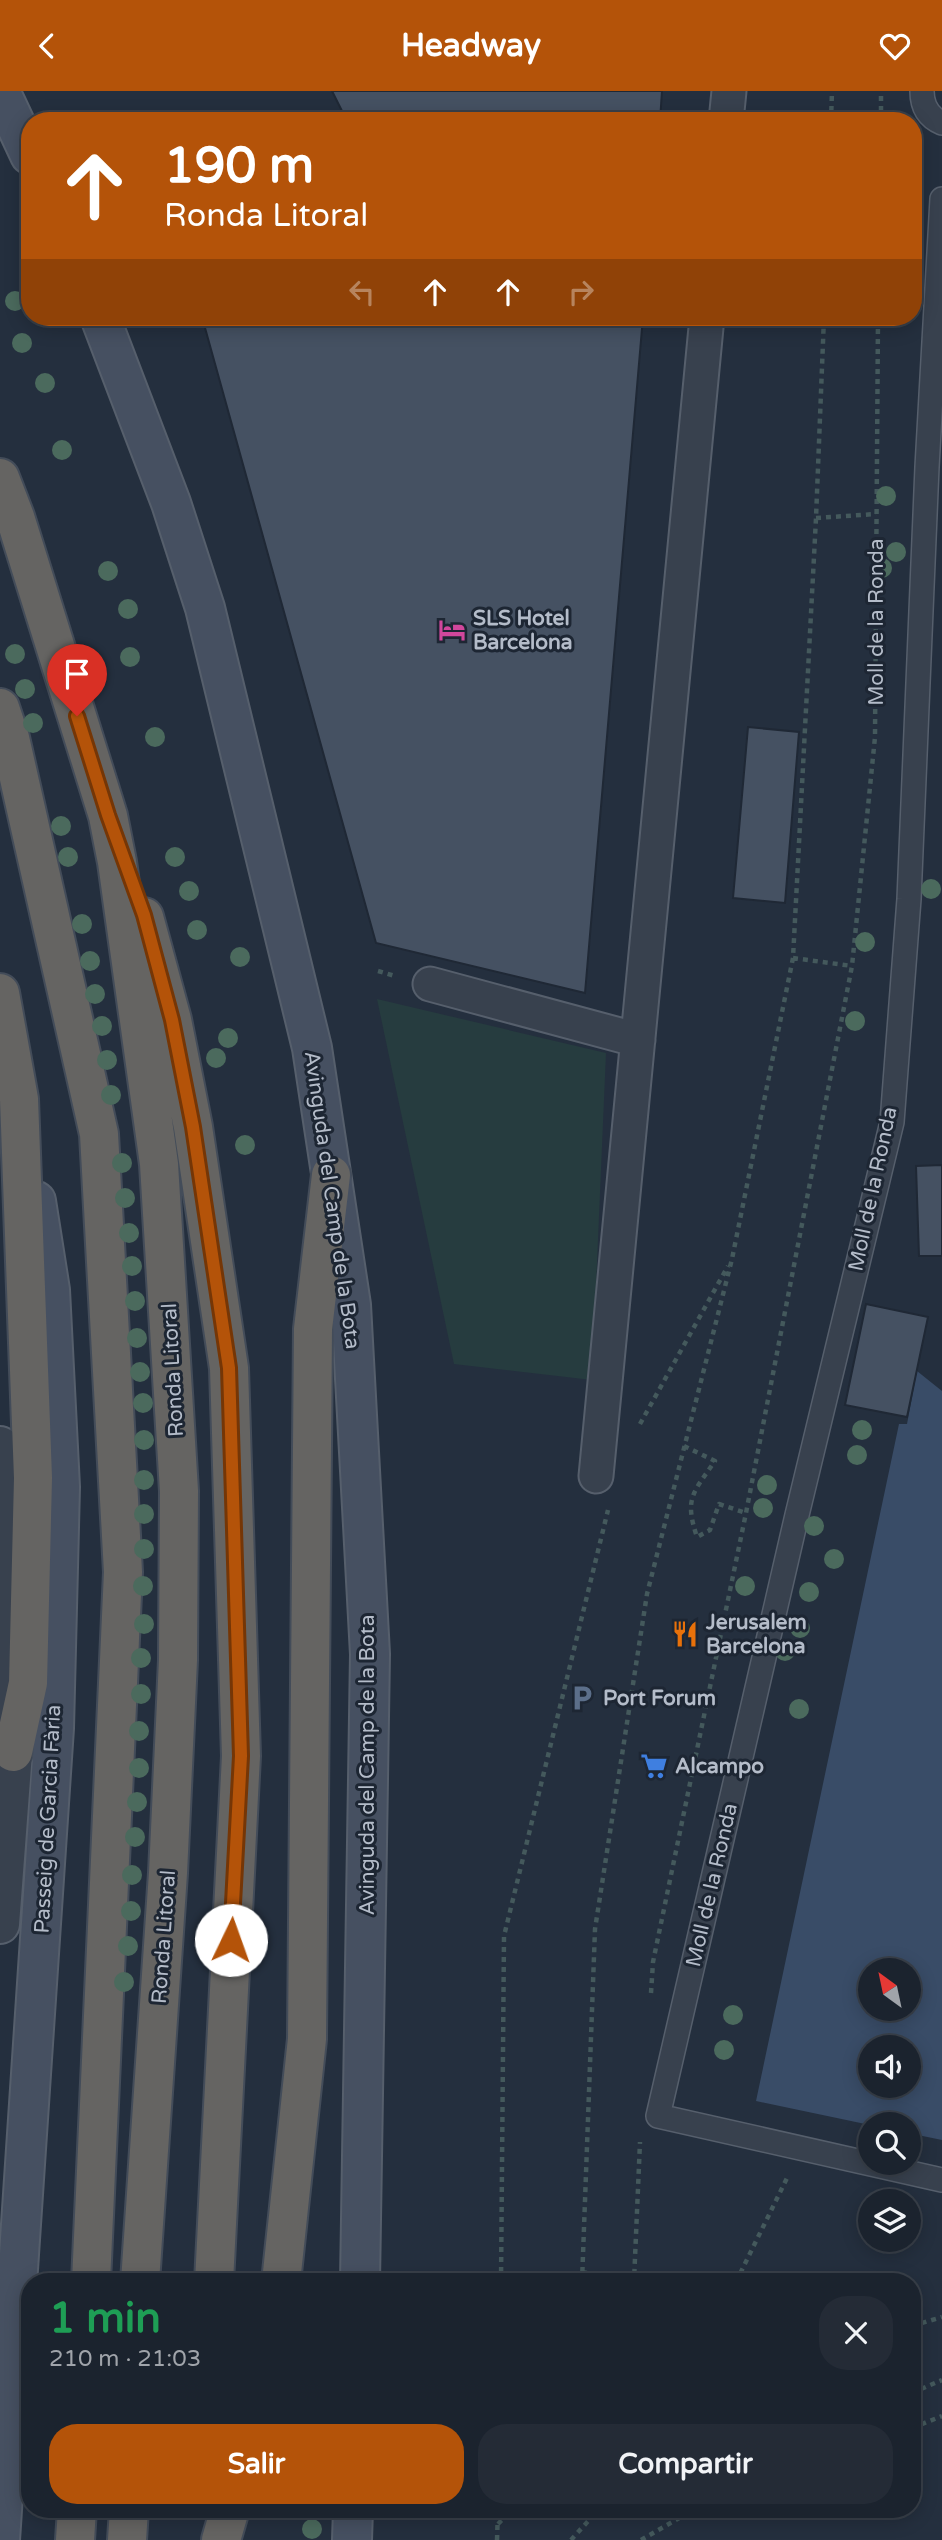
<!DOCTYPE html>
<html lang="es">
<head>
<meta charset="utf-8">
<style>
	body { margin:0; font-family:"Varela Round",sans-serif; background:#242b36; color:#f1f3f6; height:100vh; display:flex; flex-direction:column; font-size:26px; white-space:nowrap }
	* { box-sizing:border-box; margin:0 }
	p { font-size:23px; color:#a0a4aa }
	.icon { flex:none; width:38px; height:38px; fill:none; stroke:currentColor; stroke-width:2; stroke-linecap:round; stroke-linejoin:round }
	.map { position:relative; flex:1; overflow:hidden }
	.drawer { position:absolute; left:21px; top:2182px; width:900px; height:245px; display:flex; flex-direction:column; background:#1b232e; border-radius:28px; box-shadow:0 4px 18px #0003,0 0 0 2px #39404a }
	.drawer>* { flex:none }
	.hud { position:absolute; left:21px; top:21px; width:901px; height:214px; border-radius:28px; box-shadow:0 4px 18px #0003,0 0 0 2px #39404a; background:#b45309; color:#fff; overflow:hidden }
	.needle { width:46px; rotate:327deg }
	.fabs { position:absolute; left:858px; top:1867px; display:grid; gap:14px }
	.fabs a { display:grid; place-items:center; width:63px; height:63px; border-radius:50%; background:#1b232e; box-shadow:0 4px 18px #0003,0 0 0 2px #39404a; font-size:35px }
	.pin { position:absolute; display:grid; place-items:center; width:60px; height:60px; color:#fff; margin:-72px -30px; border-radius:50% 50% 50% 0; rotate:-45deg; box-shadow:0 0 7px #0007 }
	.pin .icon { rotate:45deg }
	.me { position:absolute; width:77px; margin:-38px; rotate:3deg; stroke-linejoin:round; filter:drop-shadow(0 0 5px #0008) }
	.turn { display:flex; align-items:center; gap:24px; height:147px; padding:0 28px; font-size:32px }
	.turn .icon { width:91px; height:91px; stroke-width:2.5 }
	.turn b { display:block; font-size:49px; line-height:60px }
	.lanes { display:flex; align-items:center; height:66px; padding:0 28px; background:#0003; justify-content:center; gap:35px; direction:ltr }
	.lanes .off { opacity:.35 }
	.round { display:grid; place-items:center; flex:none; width:74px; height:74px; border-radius:28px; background:#242b36 }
	.overview { display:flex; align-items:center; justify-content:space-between; height:119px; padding:0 28px }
	h1 { font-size:42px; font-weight:700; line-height:52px; color:#1e9e55 }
	.primary-button { display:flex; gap:14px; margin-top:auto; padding:14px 28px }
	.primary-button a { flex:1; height:80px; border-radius:28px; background:#b45309; color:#fff; font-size:28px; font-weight:700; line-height:80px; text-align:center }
	.primary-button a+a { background:#242b36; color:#f1f3f6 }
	header { display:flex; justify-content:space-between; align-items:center; height:91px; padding:0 28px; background:#b45309; color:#fff; font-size:32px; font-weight:700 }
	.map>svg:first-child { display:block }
</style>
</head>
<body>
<header><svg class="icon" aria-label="back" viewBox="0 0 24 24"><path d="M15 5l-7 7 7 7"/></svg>Headway<svg class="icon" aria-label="heart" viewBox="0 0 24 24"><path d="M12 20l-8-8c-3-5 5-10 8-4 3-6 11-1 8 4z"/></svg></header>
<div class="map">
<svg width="942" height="2449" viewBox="0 0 942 2449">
	<rect width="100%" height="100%" fill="#242f3e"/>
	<path fill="#263c3f" d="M377 908 606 962 592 1289 454 1273Z"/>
	<path fill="#394c67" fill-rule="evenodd" d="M917 1280 942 1300V2049L908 2042V2034H870L756 2010 899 1333H907ZM870 1880H908V1918H870ZM870 1956H908V1995H870Z"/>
	<path fill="#455162" stroke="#1f2835" stroke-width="2" d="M332 0H662L660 30H347Z
		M202 226H643L585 902 376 852Z
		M748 636 799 641 785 812 733 807Z
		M942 1074V1165H919L916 1075Z
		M866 1213 928 1226 907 1326 845 1314Z"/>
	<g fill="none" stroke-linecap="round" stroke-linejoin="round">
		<g stroke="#565f6c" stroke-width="26">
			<path id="service" d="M922 0C922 15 928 26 942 32
				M942 108 927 376 909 808 892 1031 797 1424 658 2025 942 2089"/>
		</g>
		<g stroke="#565f6c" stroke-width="37">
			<path id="pedestrian" d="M726 30 729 0
				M430 893 638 949
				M596 1385 707 226"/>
		</g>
		<g stroke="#565f6c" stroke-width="42">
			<path id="tertiary" d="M0 1355 13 1661 0 1833"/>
		</g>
		<g stroke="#565f6c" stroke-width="42">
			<path id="secondary" d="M0 0 30 64
				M100 226 171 412 205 517 312 957 351 1214 370 1563 360 2191
				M0 2449 54 1637 60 1396 50 1199 36 1110
				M352 2449 353 2418"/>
		</g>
		<g stroke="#434c59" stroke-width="42">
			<path id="trunk" d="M0 387 15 426 108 725 117 771 159 1073 179 1400 178 1569 168 1782 140 2191
				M0 617 10 647 99 1043 123 1481 91 2191
				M144 826 172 929 193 1036 229 1277 241 1665 214 2191
				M0 902 19 1008 33 1387 28 1592 13 1661
				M281 2191 307 1948 313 1238 331 1084
				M75 2449 77 2418
				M127 2449 129 2418
				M221 2449 230 2418"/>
		</g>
		<path stroke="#44595c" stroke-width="4.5" stroke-dasharray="5 5" stroke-linecap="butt" d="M831 30 832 0
			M881 30V0
			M816 427 876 423
			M793 867 852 875
			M378 880 395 885
			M640 1333 728 1175
			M684 1355 715 1370C693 1402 684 1407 697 1446L710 1439 719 1413 746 1422
			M651 1902 653 1871 746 1422 852 875 875 646 878 226
			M582 2181 634 2190 640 2051
			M501 2191 504 1845 608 1419
			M582 2191 595 1838 647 1503 732 1168 793 867 816 427 824 226
			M736 2191 788 2085
			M912 2235 942 2226
			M912 2302 942 2289
			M912 2337 942 2325
			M498 2433 513 2418
			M497 2449 498 2418
			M571 2449 599 2418
			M641 2449 695 2418"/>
		<use href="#service" stroke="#38414e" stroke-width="23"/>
		<use href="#pedestrian" stroke="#38414e" stroke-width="33"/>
		<use href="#tertiary" stroke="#38414e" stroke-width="38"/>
		<use href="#secondary" stroke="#465061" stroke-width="38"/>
		<use href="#trunk" stroke="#656462" stroke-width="38"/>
	</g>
	<g fill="#4b6a5d">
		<circle cx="15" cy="210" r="10"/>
		<circle cx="22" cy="252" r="10"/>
		<circle cx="45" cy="292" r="10"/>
		<circle cx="62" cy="359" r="10"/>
		<circle cx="886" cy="405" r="10"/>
		<circle cx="896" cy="461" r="10"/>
		<circle cx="882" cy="477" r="10"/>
		<circle cx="108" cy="480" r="10"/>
		<circle cx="128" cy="518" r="10"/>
		<circle cx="15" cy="563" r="10"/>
		<circle cx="130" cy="566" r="10"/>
		<circle cx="25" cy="598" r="10"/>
		<circle cx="33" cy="632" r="10"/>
		<circle cx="155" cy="646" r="10"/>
		<circle cx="61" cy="735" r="10"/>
		<circle cx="68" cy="766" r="10"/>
		<circle cx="175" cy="766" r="10"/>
		<circle cx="931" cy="798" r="10"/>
		<circle cx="189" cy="800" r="10"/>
		<circle cx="82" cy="833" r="10"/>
		<circle cx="197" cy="839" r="10"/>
		<circle cx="865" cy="851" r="10"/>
		<circle cx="240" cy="866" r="10"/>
		<circle cx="90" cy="870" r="10"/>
		<circle cx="95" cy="903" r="10"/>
		<circle cx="855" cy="930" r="10"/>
		<circle cx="102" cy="935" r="10"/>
		<circle cx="228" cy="947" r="10"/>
		<circle cx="216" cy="967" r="10"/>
		<circle cx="107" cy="969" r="10"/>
		<circle cx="111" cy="1004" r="10"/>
		<circle cx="245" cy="1054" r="10"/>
		<circle cx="122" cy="1072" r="10"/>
		<circle cx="125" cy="1107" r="10"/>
		<circle cx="129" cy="1142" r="10"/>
		<circle cx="132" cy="1175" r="10"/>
		<circle cx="135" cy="1210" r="10"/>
		<circle cx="137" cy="1247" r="10"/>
		<circle cx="140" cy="1281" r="10"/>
		<circle cx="143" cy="1312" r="10"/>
		<circle cx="862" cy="1339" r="10"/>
		<circle cx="144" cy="1349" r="10"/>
		<circle cx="857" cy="1364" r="10"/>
		<circle cx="144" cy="1389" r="10"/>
		<circle cx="767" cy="1394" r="10"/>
		<circle cx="763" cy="1417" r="10"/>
		<circle cx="144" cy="1423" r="10"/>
		<circle cx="814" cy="1435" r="10"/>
		<circle cx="144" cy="1458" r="10"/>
		<circle cx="834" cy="1468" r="10"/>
		<circle cx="143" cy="1495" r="10"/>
		<circle cx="745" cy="1495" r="10"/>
		<circle cx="809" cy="1501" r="10"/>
		<circle cx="144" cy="1533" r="10"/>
		<circle cx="800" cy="1537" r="10"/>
		<circle cx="785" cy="1560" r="10"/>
		<circle cx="141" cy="1567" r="10"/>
		<circle cx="141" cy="1603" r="10"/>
		<circle cx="799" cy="1618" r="10"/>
		<circle cx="139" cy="1640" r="10"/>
		<circle cx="139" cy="1677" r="10"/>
		<circle cx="137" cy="1711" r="10"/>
		<circle cx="135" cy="1746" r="10"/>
		<circle cx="132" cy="1784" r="10"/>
		<circle cx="131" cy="1820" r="10"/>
		<circle cx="128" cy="1855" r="10"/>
		<circle cx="124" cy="1891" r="10"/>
		<circle cx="733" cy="1924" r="10"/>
		<circle cx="724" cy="1959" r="10"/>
		<circle cx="312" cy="2438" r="10"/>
	</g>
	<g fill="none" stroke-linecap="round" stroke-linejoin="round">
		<g stroke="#753606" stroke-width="18">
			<path id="route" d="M77 625 108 724 144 824 172 929 193 1036 229 1277 241 1665 231 1849"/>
		</g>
		<use href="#route" stroke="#b45309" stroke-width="12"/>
	</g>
	<defs>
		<g id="hotel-bare" transform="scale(2.1)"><path d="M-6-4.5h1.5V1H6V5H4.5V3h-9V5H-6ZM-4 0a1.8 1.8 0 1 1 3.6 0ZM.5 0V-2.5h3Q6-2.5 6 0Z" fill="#d1479c" stroke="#1d2633" stroke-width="2.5" paint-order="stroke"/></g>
		<g id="restaurant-bare" transform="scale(2.1)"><path d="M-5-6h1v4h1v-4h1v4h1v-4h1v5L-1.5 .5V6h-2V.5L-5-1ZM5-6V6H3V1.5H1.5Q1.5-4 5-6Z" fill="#e8710a" stroke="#1d2633" stroke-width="2.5" paint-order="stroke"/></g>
		<g id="parking-bare" transform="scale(2.1)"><path d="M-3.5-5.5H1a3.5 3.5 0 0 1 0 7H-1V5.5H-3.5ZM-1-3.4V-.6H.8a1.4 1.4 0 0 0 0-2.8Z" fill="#5c6f8a" stroke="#1d2633" stroke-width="2.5" paint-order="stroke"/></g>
		<g id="supermarket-bare" transform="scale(2.1)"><path d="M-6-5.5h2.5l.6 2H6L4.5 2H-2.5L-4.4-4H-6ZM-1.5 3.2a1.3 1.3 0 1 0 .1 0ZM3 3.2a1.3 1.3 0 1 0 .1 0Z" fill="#3f7fe0" stroke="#1d2633" stroke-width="2.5" paint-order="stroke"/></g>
	</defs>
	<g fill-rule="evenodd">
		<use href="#hotel-bare" x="452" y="539"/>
		<use href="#restaurant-bare" x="685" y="1543"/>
		<use href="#parking-bare" x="582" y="1607"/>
		<use href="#supermarket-bare" x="654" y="1675"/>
	</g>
	<g text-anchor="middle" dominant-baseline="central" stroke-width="6" stroke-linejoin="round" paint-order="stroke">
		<g font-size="21" font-weight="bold" fill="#b4bcc9" stroke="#1d2633" text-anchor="start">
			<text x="473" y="527">SLS Hotel<tspan x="473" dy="24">Barcelona</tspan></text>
			<text x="706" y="1531">Jerusalem<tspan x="706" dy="24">Barcelona</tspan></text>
			<text x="603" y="1607">Port Forum</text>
			<text x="675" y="1675">Alcampo</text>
		</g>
		<g font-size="21" fill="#b4bcc9" stroke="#1d2633">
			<text transform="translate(876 531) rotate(-90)">Moll de la Ronda</text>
			<text transform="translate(873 1098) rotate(-78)">Moll de la Ronda</text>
			<text transform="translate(332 1109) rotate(82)">Avinguda del Camp de la Bota</text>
			<text transform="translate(173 1279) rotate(-93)">Ronda Litoral</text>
			<text transform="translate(367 1674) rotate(-90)">Avinguda del Camp de la Bota</text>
			<text transform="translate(48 1728) rotate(-87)">Passeig de Garcia Fària</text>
			<text transform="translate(712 1794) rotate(-77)">Moll de la Ronda</text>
			<text transform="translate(164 1846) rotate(-86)">Ronda Litoral</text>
		</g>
	</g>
</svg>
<div class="fabs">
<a><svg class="needle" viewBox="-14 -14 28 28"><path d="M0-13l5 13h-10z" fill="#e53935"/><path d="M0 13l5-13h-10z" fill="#a0a4aa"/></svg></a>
<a><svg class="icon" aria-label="sound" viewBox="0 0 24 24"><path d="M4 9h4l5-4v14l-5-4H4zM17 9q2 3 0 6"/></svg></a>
<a><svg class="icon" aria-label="search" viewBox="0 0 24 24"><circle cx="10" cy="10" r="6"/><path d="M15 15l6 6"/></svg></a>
<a><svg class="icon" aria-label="layers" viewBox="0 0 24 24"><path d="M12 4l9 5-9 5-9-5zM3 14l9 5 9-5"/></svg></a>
</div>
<div class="pin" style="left:77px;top:625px;background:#d93025"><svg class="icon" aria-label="arrive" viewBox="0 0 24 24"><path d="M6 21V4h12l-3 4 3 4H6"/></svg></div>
<svg class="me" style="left:231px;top:1849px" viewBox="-20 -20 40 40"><circle r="19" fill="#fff"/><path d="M0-13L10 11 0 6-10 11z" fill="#b45309"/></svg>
<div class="hud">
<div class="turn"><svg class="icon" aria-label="ahead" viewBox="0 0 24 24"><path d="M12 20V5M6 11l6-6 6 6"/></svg><div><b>190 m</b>Ronda Litoral</div></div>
<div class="lanes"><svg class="icon off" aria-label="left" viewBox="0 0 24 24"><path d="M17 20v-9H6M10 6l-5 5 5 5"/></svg><svg class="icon" aria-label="ahead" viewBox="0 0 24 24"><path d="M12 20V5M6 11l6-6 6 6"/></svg><svg class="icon" aria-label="ahead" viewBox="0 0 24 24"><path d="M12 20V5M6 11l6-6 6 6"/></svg><svg class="icon off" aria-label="right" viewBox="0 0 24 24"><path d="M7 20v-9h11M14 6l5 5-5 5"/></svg></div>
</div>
<section class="drawer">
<div class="overview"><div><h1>1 min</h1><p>210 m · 21:03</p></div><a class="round"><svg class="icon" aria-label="close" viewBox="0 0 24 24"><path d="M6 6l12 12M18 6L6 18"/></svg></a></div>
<div class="primary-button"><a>Salir</a><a>Compartir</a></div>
</section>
</div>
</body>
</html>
